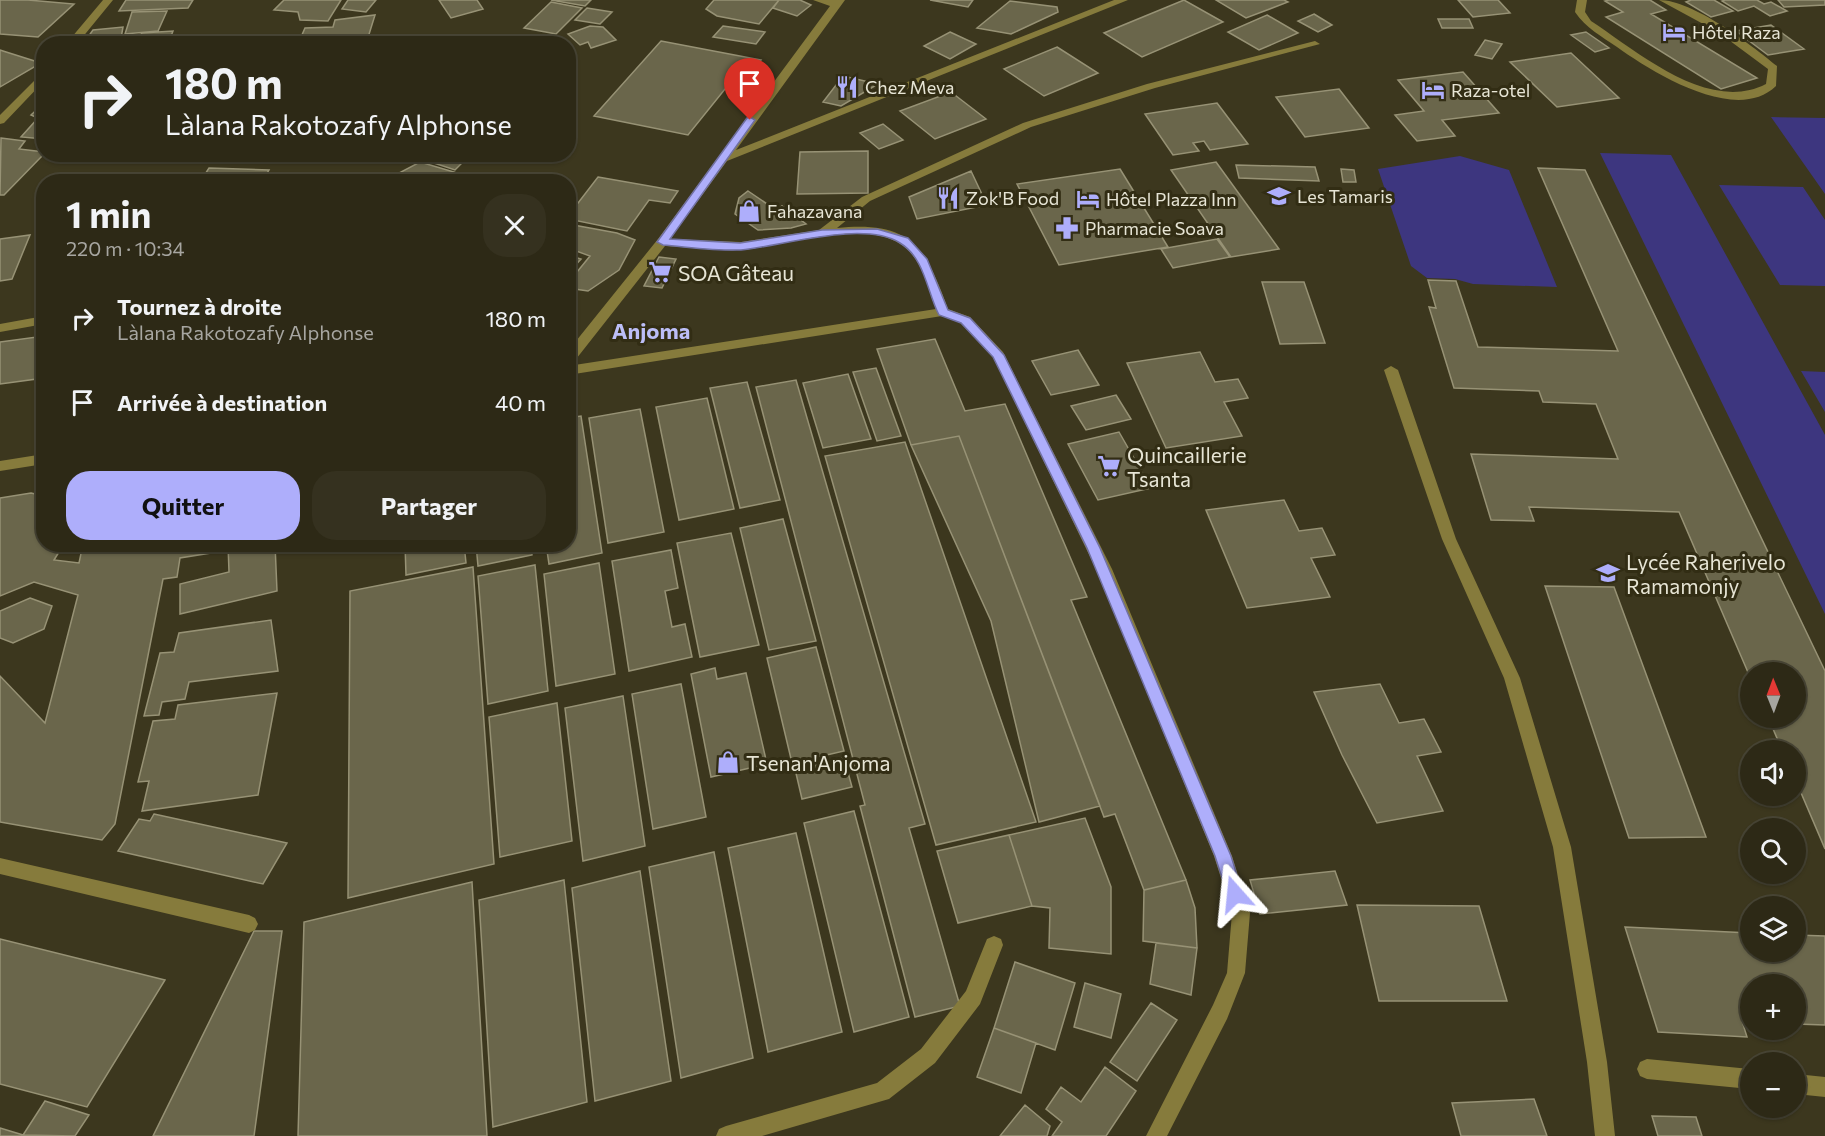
<!DOCTYPE html>
<html lang="fr">
<head>
<meta charset="utf-8">
<style>
	body { margin:0; font-family:Commissioner,sans-serif; background:#35311f; color:#f1f3f6; height:100vh; display:flex; flex-direction:column; font-size:22px; white-space:nowrap }
	* { box-sizing:border-box; margin:0 }
	p { font-size:20px; color:#a7a6a1 }
	.icon { flex:none; width:33px; height:33px; fill:none; stroke:currentColor; stroke-width:2; stroke-linecap:round; stroke-linejoin:round }
	.map { position:relative; flex:1; overflow:hidden }
	.panel { position:absolute; left:36px; top:174px; width:540px; height:378px; display:flex; flex-direction:column; background:#2d2916; border-radius:24px; box-shadow:0 2px 4px #0004,0 0 0 2px #484535 }
	.panel>* { flex:none }
	.hud { position:absolute; left:36px; top:36px; width:540px; height:126px; border-radius:24px; box-shadow:0 2px 4px #0004,0 0 0 2px #484535; background:#2d2916; color:#f1f3f6; overflow:hidden }
	.needle { width:39px; rotate:359deg }
	.fabs { position:absolute; left:1740px; top:662px; display:grid; gap:12px }
	.fabs a { display:grid; place-items:center; width:66px; height:66px; border-radius:50%; background:#2d2916; box-shadow:0 2px 4px #0004,0 0 0 2px #484535; font-size:30px }
	.pin { position:absolute; display:grid; place-items:center; width:51px; height:51px; color:#fff; margin:-62px -26px; border-radius:50% 50% 50% 0; rotate:-45deg; box-shadow:0 0 6px #0007 }
	.pin .icon { rotate:45deg }
	.me { position:absolute; width:66px; margin:-33px; rotate:342deg; stroke-linejoin:round; filter:drop-shadow(0 0 4px #0008) }
	.turn { display:flex; align-items:center; gap:21px; height:126px; padding:0 30px; font-size:27px }
	.turn .icon { width:78px; height:78px; stroke-width:2.5 }
	.turn b { display:block; font-size:42px; line-height:51px }
	.round { display:grid; place-items:center; flex:none; width:63px; height:63px; border-radius:24px; background:#35311f }
	.summary { display:flex; align-items:center; justify-content:space-between; height:102px; padding:0 30px }
	h1 { font-size:36px; font-weight:700; line-height:45px }
	.action { display:flex; gap:12px; margin-top:auto; padding:12px 30px }
	.action a { flex:1; height:69px; border-radius:24px; background:#aeaefb; color:#111; font-size:24px; font-weight:700; line-height:69px; text-align:center }
	.action a+a { background:#35311f; color:#f1f3f6 }
	ul { padding:0; list-style:none }
	li { display:flex; align-items:center; gap:18px; height:84px; padding:0 30px }
	li div { flex:1 }
	li b { display:block; font-size:22px }
	li em { font-style:normal }
	.map>svg:first-child { display:block }
</style>
</head>
<body>
<div class="map">
<svg width="1825" height="1136" viewBox="0 0 1825 1136">
	<rect width="100%" height="100%" fill="#3c371e"/>
	<path fill="#3d367f" d="M1771 117 1825 118V194Z
		M1600 153 1671 155 1825 435V614Z
		M1460 156 1509 170 1557 287 1473 284 1455 279 1427 278 1411 266 1378 169Z
		M1719 185 1803 187 1825 220V286L1780 285Z
		M1801 371 1825 372V412Z"/>
	<path fill="#6a664b" stroke="#979275" stroke-width="1.5" d="M0 0H28L74 4 38 37 0 34Z
		M126 0H193L188 8 119 11Z
		M284 0H341L328 21 300 20 298 12 274 10Z
		M348 0H376L366 12 342 9Z
		M439 0H477L483 9 451 18Z
		M551 0H591L585 6Z
		M714 0H779L759 24 717 16 706 9Z
		M779 0H800L811 5 797 16 773 8Z
		M930 0H973L968 7Z
		M1184 0 1223 22 1142 57 1104 33Z
		M1216 0H1284L1288 2 1246 18Z
		M1458 0H1498L1510 13 1473 17Z
		M1609 0H1650L1666 10 1651 14 1757 78 1721 89 1606 17 1623 12 1605 1Z
		M1691 0H1714L1733 11 1711 17 1686 2Z
		M1725 0H1757L1764 4 1771 2 1787 11 1770 16 1754 6 1738 11 1722 1Z
		M1778 0H1825V5L1784 7Z
		M1010 1 1057 7 1058 12 1011 34 977 28Z
		M551 2 582 8 556 34 524 28Z
		M587 8 612 12 600 24 575 20Z
		M167 11 158 31 125 34 132 12Z
		M1314 14 1332 25 1318 32 1298 21Z
		M375 15 366 44H298L305 28 333 27 335 20Z
		M1267 15 1298 33 1259 50 1228 32Z
		M1438 19H1469L1473 28H1442Z
		M1771 25 1804 49 1768 55 1736 31Z
		M590 26 603 27 616 40 591 48 588 42 580 45 568 34Z
		M723 26 765 32 756 44 713 37Z
		M123 27 120 44H83L93 30Z
		M173 31 168 44H136L142 33Z
		M950 32 976 44 950 59 924 46Z
		M1586 32 1609 48 1595 52 1571 35Z
		M1485 40 1502 44 1492 59 1475 55Z
		M661 41 761 60 737 91 725 89 688 135 594 116Z
		M1057 47 1098 73 1044 96 1004 69Z
		M0 50 3 51 41 63 0 87Z
		M1571 53 1619 98 1557 107 1510 62Z
		M1463 72 1499 113 1442 120 1455 136 1417 141 1395 115 1424 111 1398 80Z
		M843 76 878 84 841 106 823 102Z
		M1339 89 1369 128 1305 137 1276 97Z
		M951 92 986 119 935 139 900 111Z
		M1217 103 1248 144 1210 150 1204 141 1193 143 1199 151 1173 155 1145 114Z
		M43 104 44 139 21 137 38 118 31 115Z
		M883 124 903 140 879 149 860 133Z
		M1 138 25 141 19 149 44 152V154L4 195H0Z
		M868 151V193L797 194 800 152Z
		M182 154H237L231 161Z
		M433 154H471L455 170 428 161Z
		M420 162 454 172 441 182H411L415 178 399 173Z
		M1216 162 1279 249 1231 257 1171 170Z
		M1236 165 1315 167 1319 181 1239 178Z
		M209 168 269 170 262 182H200Z
		M1538 168 1585 170 1825 671V849L1796 781V750H1782L1768 717H1796V672H1750V677L1679 512 1529 507 1534 521 1491 520 1471 454 1618 459 1596 404 1543 402 1539 391 1454 388 1429 307 1436 308 1428 280 1456 281 1478 347 1618 351Z
		M1120 169 1168 247 1059 265 1017 184Z
		M1341 169 1354 170 1356 182H1343Z
		M971 171 987 205 917 219 909 197Z
		M598 177 678 191 670 203 649 200 627 231 568 219V216Z
		M748 191 776 210 782 206 806 224 791 228 758 230 735 214 739 198Z
		M568 224 617 233 635 240 619 270 588 291 568 288V283L590 256 568 248Z
		M30 235 12 279 0 281V239Z
		M1217 239 1230 257 1173 268 1161 249Z
		M568 255 581 259 568 273Z
		M659 257 676 259 662 288 644 286Z
		M1262 282H1304L1325 343 1280 344Z
		M44 336V378L0 384V342Z
		M935 339 965 411 1005 404 1087 597 1071 600 1186 880 1144 890 1115 814 1104 817 959 436 911 445 877 349Z
		M1078 350 1099 385 1051 395 1032 361Z
		M1200 352 1215 382 1238 379 1248 398 1224 402 1242 436 1166 448 1127 363Z
		M876 368 901 436 877 441 853 372Z
		M848 374 871 439 823 448 803 383Z
		M796 380 925 824 909 828 960 1006 915 1017 860 806 865 805 756 387Z
		M747 382 780 500 740 508 710 388Z
		M1116 395 1131 419 1086 430 1071 406Z
		M707 398 734 509 679 520 656 407Z
		M640 409 664 532 608 543 589 418Z
		M581 416 602 553 549 564 546 544H568V418Z
		M1119 432 1151 488 1098 500 1068 444Z
		M959 436 1100 806 1039 822 991 621 911 445Z
		M905 442 1036 822 936 845 825 456Z
		M31 493 44 496V544H64L54 560 79 563 83 544H219L217 552 180 558 177 577 163 579 115 824 102 840 0 822V676L45 723 78 595 34 582 0 596V498Z
		M1284 500 1299 531 1322 528 1335 555 1311 558 1330 597 1247 608 1206 510Z
		M783 519 816 641 769 650 740 528Z
		M731 533 759 645 700 657 677 543Z
		M228 544H275L277 591 180 614V584L229 572Z
		M405 544H464L466 563 406 575Z
		M476 544H531L532 555 478 566Z
		M671 550 678 588 665 591 672 627 685 624 692 657 629 671 612 561Z
		M599 563 615 674 556 686 544 574Z
		M535 565 548 691 488 704 478 576Z
		M473 567 494 864 348 898 350 591Z
		M1545 586 1614 587 1706 837 1629 838Z
		M30 598 52 606 44 629 13 643 0 638V611Z
		M271 620 278 671 189 682 185 699 162 702 159 715 144 716 160 653 174 652 179 633Z
		M816 647 844 751 792 763 767 658Z
		M715 668 717 679 746 673 767 764 711 777 691 674Z
		M681 684 706 817 653 829 632 694Z
		M1380 684 1399 723 1424 719 1441 752 1417 756 1443 811 1377 823 1342 755 1314 692Z
		M277 693 258 795 142 811 149 781 138 782 153 721 175 719 178 705Z
		M623 696 645 846 583 861 565 708Z
		M557 703 572 841 500 857 489 717Z
		M844 758 852 787 802 799 795 769Z
		M854 811 909 1017 854 1032 804 823Z
		M154 814 287 843 263 884 118 851 139 819 150 821Z
		M1085 818 1111 887V954L1049 948 1050 908 1032 906 1009 835Z
		M796 833 842 1032 768 1052 728 848Z
		M1009 835 1032 906 958 923 937 851Z
		M714 852 753 1058 681 1078 649 867Z
		M640 871 671 1081 595 1101 572 888Z
		M1335 871 1347 905 1260 914 1250 880Z
		M564 880 587 1102 493 1127 479 900Z
		M1186 880 1195 908 1197 948 1143 941 1144 890Z
		M472 882 487 1136H298L304 922Z
		M1357 905 1479 906 1507 1001H1379Z
		M1625 927 1750 933V951H1796V935L1825 936V1025L1796 1024V984H1750V1022L1742 1021 1747 1037 1658 1032Z
		M254 931H282L254 1136H153Z
		M0 939 165 980 87 1107 0 1084Z
		M1156 943 1197 948 1191 995 1150 984Z
		M1015 962 1075 983 1055 1050 994 1028Z
		M1085 983 1121 994 1111 1038 1074 1027Z
		M1151 1003 1177 1020 1137 1081 1110 1062Z
		M994 1028 1036 1043 1021 1093 977 1077Z
		M1105 1067 1136 1091 1106 1136H1052L1062 1122 1046 1109 1061 1087 1081 1102Z
		M1534 1099 1547 1136H1461L1452 1103Z
		M45 1101 89 1115 75 1136 23 1135Z
		M1025 1105 1050 1126 1047 1136H1000Z
		M1652 1116 1696 1117 1702 1136H1658Z
		M0 1128 23 1135 24 1136H0Z"/>
	<g fill="none" stroke-linecap="round" stroke-linejoin="round">
		<path fill="#867b3c" fill-rule="evenodd" d="M103 0H113L77 44H66Z
			M813 0H845L736 150 1114 0H1128L727 161 670 239 741 242 819 230 862 197 1023 123 1147 84 1315 41 1320 44 1155 88 1031 127 870 201 837 228C911 221 925 246 948 309L970 317 1003 352 1112 569 1232 856 1250 913 1245 973 1227 1019 1167 1136H1146L1213 1005 1227 973 1232 913 1214 856 1096 569 993 357 962 323 942 316 568 375V366L936 309C928 287 922 259 902 245 861 217 785 247 739 250 714 251 690 247 665 246L573 363 568 364V351L658 239 830 6Z
			M1577 0H1587L1585 12 1591 21C1637 51 1708 114 1766 84L1768 69 1718 32 1659 0C1693 0 1750 44 1777 66L1776 86C1736 125 1652 72 1617 47 1601 36 1586 28 1575 12Z
			M44 71V81L4 123 0 124V115Z
			M44 316V324L0 332V324Z
			M1391 366 1398 370 1456 539 1520 678 1571 847 1607 1062 1615 1136H1595L1587 1062 1553 847 1504 678 1442 539 1384 370Z
			M44 454V464L0 471V461Z
			M0 858 249 915 255 918 258 924 255 930 249 933 0 874Z
			M994 936 1001 939 1003 945 980 1004 935 1063 889 1099 762 1136H716L719 1129 726 1126 877 1083 921 1049 966 991 987 939Z
			M1647 1059 1750 1069V1089L1647 1079 1640 1076 1637 1069 1640 1062Z
			M1796 1074 1825 1077V1097L1796 1094Z"/>
	</g>
	<path fill="#aeaefb" stroke="#7171a3" stroke-width="1.5" d="M750 117 755 120 670 239 740 243 822 230 877 229 908 238 927 259 948 310 970 318 1004 355 1100 548 1231 856 1243 894 1241 900 1235 902 1229 900 1215 856 1087 548 993 357 961 323 939 315C927 292 925 258 900 243 863 220 783 246 741 250 716 251 688 247 663 245L657 242 747 118Z"/>
	<defs>
		<g id="hotel-bare" transform="scale(1.8)"><path d="M-6-4.5h1.5V1H6V5H4.5V3h-9V5H-6ZM-4 0a1.8 1.8 0 1 1 3.6 0ZM.5 0V-2.5h3Q6-2.5 6 0Z" fill="#aeaefb" stroke="#322d14" stroke-width="2.5" paint-order="stroke"/></g>
		<g id="restaurant-bare" transform="scale(1.8)"><path d="M-5-6h1v4h1v-4h1v4h1v-4h1v5L-1.5 .5V6h-2V.5L-5-1ZM5-6V6H3V1.5H1.5Q1.5-4 5-6Z" fill="#aeaefb" stroke="#322d14" stroke-width="2.5" paint-order="stroke"/></g>
		<g id="school-bare" transform="scale(1.8)"><path d="M0-5L7-2L0 1L-7-2ZM-4 1L0 2.5L4 1V4Q0 6-4 4Z" fill="#aeaefb" stroke="#322d14" stroke-width="2.5" paint-order="stroke"/></g>
		<g id="shop-bare" transform="scale(1.8)"><path d="M-5-2.5h2.3a2.7 3.5 0 0 1 5.4 0H5L5.5 6h-11ZM-1.5-2.5h3a1.5 2.3 0 0 0-3 0Z" fill="#aeaefb" stroke="#322d14" stroke-width="2.5" paint-order="stroke"/></g>
		<g id="pharmacy-bare" transform="scale(1.8)"><path d="M-2-6h4v4h4v4h-4v4h-4v-4h-4v-4h4Z" fill="#aeaefb" stroke="#322d14" stroke-width="2.5" paint-order="stroke"/></g>
		<g id="supermarket-bare" transform="scale(1.8)"><path d="M-6-5.5h2.5l.6 2H6L4.5 2H-2.5L-4.4-4H-6ZM-1.5 3.2a1.3 1.3 0 1 0 .1 0ZM3 3.2a1.3 1.3 0 1 0 .1 0Z" fill="#aeaefb" stroke="#322d14" stroke-width="2.5" paint-order="stroke"/></g>
	</defs>
	<g fill-rule="evenodd">
		<use href="#hotel-bare" x="1674" y="32"/>
		<use href="#restaurant-bare" x="847" y="87"/>
		<use href="#hotel-bare" x="1433" y="90"/>
		<use href="#school-bare" x="1279" y="196"/>
		<use href="#restaurant-bare" x="948" y="198"/>
		<use href="#hotel-bare" x="1088" y="199"/>
		<use href="#shop-bare" x="749" y="211"/>
		<use href="#pharmacy-bare" x="1067" y="228"/>
		<use href="#supermarket-bare" x="660" y="272"/>
		<use href="#supermarket-bare" x="1109" y="466"/>
		<use href="#school-bare" x="1608" y="573"/>
		<use href="#shop-bare" x="728" y="762"/>
	</g>
	<g text-anchor="middle" dominant-baseline="central" stroke-width="6" stroke-linejoin="round" paint-order="stroke">
		<g font-size="18" fill="#e7e5d5" stroke="#322d14" text-anchor="start">
			<text x="1692" y="32">Hôtel Raza</text>
			<text x="865" y="87">Chez Meva</text>
			<text x="1451" y="90">Raza-otel</text>
			<text x="1297" y="196">Les Tamaris</text>
			<text x="966" y="198">Zok'B Food</text>
			<text x="1106" y="199">Hôtel Plazza Inn</text>
			<text x="767" y="211">Fahazavana</text>
			<text x="1085" y="228">Pharmacie Soava</text>
		</g>
		<g font-size="21" fill="#e7e5d5" stroke="#322d14" text-anchor="start">
			<text x="678" y="272">SOA Gâteau</text>
			<text x="1127" y="454">Quincaillerie<tspan x="1127" dy="24">Tsanta</tspan></text>
			<text x="1626" y="561">Lycée Raherivelo<tspan x="1626" dy="24">Ramamonjy</tspan></text>
			<text x="746" y="762">Tsenan'Anjoma</text>
		</g>
		<g font-size="22" font-weight="bold" fill="#bcbef7" stroke="#322d14">
			<text x="651" y="330">Anjoma</text>
		</g>
	</g>
</svg>
<div class="fabs">
<a><svg class="needle" viewBox="-14 -14 28 28"><path d="M0-13l5 13h-10z" fill="#e53935"/><path d="M0 13l5-13h-10z" fill="#a7a6a1"/></svg></a>
<a><svg class="icon" aria-label="sound" viewBox="0 0 24 24"><path d="M4 9h4l5-4v14l-5-4H4zM17 9q2 3 0 6"/></svg></a>
<a><svg class="icon" aria-label="search" viewBox="0 0 24 24"><circle cx="10" cy="10" r="6"/><path d="M15 15l6 6"/></svg></a>
<a><svg class="icon" aria-label="layers" viewBox="0 0 24 24"><path d="M12 4l9 5-9 5-9-5zM3 14l9 5 9-5"/></svg></a>
<a>+</a>
<a>−</a>
</div>
<div class="pin" style="left:750px;top:120px;background:#d93025"><svg class="icon" aria-label="arrive" viewBox="0 0 24 24"><path d="M6 21V4h12l-3 4 3 4H6"/></svg></div>
<svg class="me" style="left:1235px;top:894px" viewBox="-20 -20 40 40"><path d="M0-17L14 15 0 8-14 15z" fill="#aeaefb" stroke="#fff" stroke-width="4"/></svg>
<div class="hud">
<div class="turn"><svg class="icon" aria-label="right" viewBox="0 0 24 24"><path d="M7 20v-9h11M14 6l5 5-5 5"/></svg><div><b>180 m</b>Làlana Rakotozafy Alphonse</div></div>
</div>
<section class="panel">
<div class="summary"><div><h1>1 min</h1><p>220 m · 10:34</p></div><a class="round"><svg class="icon" aria-label="close" viewBox="0 0 24 24"><path d="M6 6l12 12M18 6L6 18"/></svg></a></div>
<ul>
<li><svg class="icon" aria-label="right" viewBox="0 0 24 24"><path d="M7 20v-9h11M14 6l5 5-5 5"/></svg><div><b>Tournez à droite</b><p>Làlana Rakotozafy Alphonse</p></div><em>180 m</em></li>
<li><svg class="icon" aria-label="arrive" viewBox="0 0 24 24"><path d="M6 21V4h12l-3 4 3 4H6"/></svg><div><b>Arrivée à destination</b></div><em>40 m</em></li>
</ul>
<div class="action"><a>Quitter</a><a>Partager</a></div>
</section>
</div>
</body>
</html>
